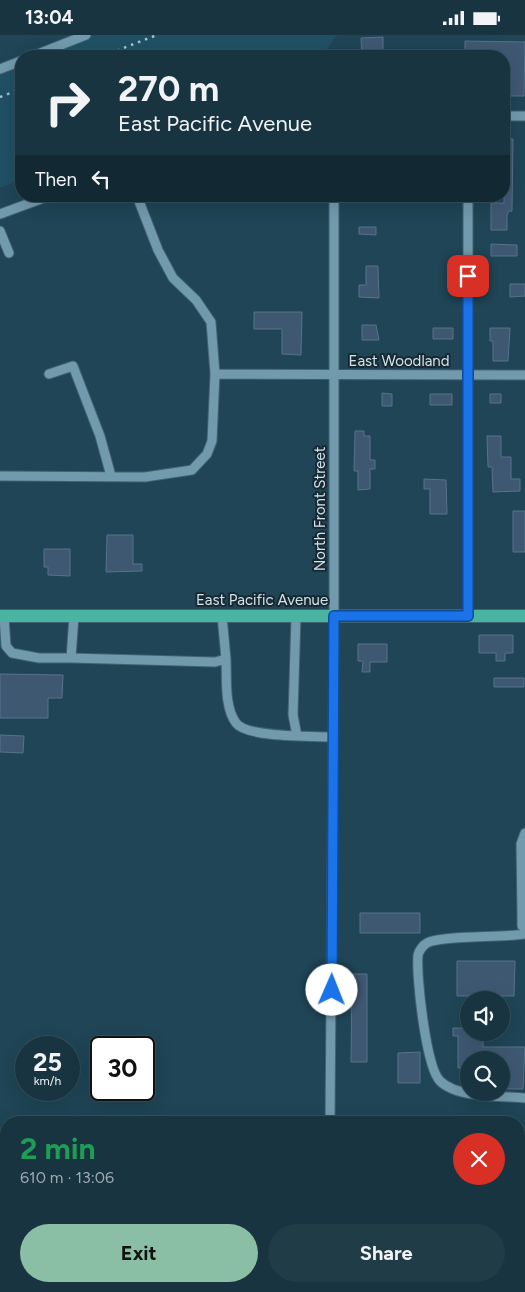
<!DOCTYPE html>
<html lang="en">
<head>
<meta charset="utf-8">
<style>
	body { margin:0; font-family:Figtree,sans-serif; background:#203c47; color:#f1f3f6; height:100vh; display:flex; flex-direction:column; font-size:19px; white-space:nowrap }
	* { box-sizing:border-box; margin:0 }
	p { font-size:16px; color:#9eaab1 }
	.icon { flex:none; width:28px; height:28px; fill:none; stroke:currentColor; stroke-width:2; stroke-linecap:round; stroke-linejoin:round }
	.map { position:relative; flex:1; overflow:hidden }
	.drawer { position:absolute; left:0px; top:1081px; width:525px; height:176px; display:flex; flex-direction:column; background:#173440; border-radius:20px 20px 0 0; box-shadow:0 5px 20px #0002,0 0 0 1px #364f59 }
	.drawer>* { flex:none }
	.guide { position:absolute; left:15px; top:15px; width:495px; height:152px; border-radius:20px; box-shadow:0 5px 20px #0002,0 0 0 1px #364f59; background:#173440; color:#f1f3f6; overflow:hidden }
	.buttons { position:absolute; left:460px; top:956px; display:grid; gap:10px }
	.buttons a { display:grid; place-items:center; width:50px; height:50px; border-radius:50%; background:#173440; box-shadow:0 5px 20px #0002,0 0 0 1px #364f59; font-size:25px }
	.speed { position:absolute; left:15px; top:1001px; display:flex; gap:10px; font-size:25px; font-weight:700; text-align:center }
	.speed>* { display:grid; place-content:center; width:65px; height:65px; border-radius:50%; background:#173440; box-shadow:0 5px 20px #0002,0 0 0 1px #364f59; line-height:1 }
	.speed small { font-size:12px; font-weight:400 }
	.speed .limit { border:2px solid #111; border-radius:8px; background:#fff; color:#111 }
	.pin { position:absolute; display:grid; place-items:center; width:42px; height:42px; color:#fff; margin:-21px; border-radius:10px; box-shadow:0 2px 8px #0006 }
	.me { position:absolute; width:55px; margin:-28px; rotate:1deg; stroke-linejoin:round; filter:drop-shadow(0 0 4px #0008) }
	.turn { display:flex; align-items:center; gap:18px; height:105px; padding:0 20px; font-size:22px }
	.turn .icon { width:65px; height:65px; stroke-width:2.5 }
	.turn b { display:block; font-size:35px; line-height:42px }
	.then { display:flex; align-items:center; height:48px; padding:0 20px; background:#0003; gap:10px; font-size:19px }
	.round { display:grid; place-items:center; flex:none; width:52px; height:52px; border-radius:26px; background:#203c47 }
	.head { display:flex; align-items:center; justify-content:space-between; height:85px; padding:0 20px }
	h1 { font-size:30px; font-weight:700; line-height:38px; color:#1e9e55 }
	.cta { display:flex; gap:10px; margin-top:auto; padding:10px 20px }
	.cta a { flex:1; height:58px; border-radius:30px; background:#8abfa5; color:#111; font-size:20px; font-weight:700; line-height:58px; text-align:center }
	.cta a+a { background:#203c47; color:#f1f3f6 }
	.status { display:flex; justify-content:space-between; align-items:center; height:35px; padding:0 25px; background:#173440; direction:ltr }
	.status svg { height:14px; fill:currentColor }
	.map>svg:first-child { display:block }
</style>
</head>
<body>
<div class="status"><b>13:04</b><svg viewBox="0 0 49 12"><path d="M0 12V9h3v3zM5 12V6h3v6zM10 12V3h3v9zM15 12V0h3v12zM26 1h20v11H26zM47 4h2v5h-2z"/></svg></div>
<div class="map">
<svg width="525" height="1257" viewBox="0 0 525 1257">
	<rect width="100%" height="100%" fill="#1f4556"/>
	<path fill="#205064" d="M89 0H337L322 21H33Z
		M21 26V145L0 153V34Z"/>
	<path fill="#3f5872" stroke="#57728c" d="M383 2V20L362 21 361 3Z
		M465 6 525 7 524 61H504V21H465Z
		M504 104H513L512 176H509L507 180V195H491V168H504Z
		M359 192H376V200L359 199Z
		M491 209 517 210V221H491Z
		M366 231H378L379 263 359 262V250H366Z
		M510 249H525V261L510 262Z
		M254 277H302L301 320 282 319V294H254Z
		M362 290H376L379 305H362Z
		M433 293H453V304H433Z
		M490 293H510L508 326H493V306H490Z
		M382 358 392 359V371H382Z
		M430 359H452V370H430Z
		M490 359H501V368H490Z
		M355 396H364V401H370V425H375V434H370V454L358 455V436H354Z
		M487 401H501V422H511V444H520V456L493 457 492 432H488Z
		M424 444 446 445 447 479H430V454H424Z
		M513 476H525V517H513Z
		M107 500H133V529H142V536L106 537Z
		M44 514H70V541L48 540V532H44Z
		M479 600H513V618H505V626H496V618H479Z
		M358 609H387V627H370V637H362L363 626H358Z
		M0 639 63 640 62 663H48V683H0Z
		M494 643H524V652H494Z
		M0 700 24 701 23 718 0 717Z
		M360 878H420V898H360Z
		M457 926H515L514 961H457Z
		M352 939H367V1027H351Z
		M453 993H469V998H483V1012H525L523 1054H501V1025H469V1033H458V1001H453Z
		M420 1017V1048H398V1018Z
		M525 1243V1257H520L516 1252Z"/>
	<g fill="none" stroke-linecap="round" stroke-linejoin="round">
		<g stroke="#3f6270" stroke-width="11">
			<path id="minor" d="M33 21 86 0
				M0 34 21 26
				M504 81H525
				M0 179 49 161
				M0 196 9 218
				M49 339 73 331 100 401 111 441
				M215 339 525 340
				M0 441 145 442 192 435 207 419 212 406 215 339 211 287 196 265 173 243 158 215 137 161
				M4 581 6 611 12 618 39 623H71
				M74 581 71 623 215 627 226 624 222 581
				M296 581 293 680 297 701
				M468 581V161
				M226 624C227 643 224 672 236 688 247 703 314 701 333 702
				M525 798 521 809 522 882V891L525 893
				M525 899C502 903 442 900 427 908 423 910 419 916 418 920 416 941 426 1032 440 1046 457 1063 502 1061 525 1063
				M330 1088 334 581V161
				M519 1194H525
				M330 1251V1257"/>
		</g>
		<g stroke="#3f6270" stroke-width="14">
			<path id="major" d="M0 581H525"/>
		</g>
		<use href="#minor" stroke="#729aad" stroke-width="9"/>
		<use href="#major" stroke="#49b4a2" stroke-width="12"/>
		<path stroke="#a9c1cc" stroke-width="2.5" stroke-dasharray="2.5 5" stroke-linecap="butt" d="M103 21 157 0
			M0 62 21 54"/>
	</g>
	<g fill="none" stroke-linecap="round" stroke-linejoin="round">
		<g stroke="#114b97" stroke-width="12">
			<path id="route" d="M332 955 334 581H468V241"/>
		</g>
		<use href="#route" stroke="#1a73e8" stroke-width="9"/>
	</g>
	<g text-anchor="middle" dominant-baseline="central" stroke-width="4" stroke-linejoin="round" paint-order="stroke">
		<g font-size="15" fill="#cfe3ed" stroke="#192931">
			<text x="399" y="326">East Woodland</text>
			<text transform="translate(320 474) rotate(-90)">North Front Street</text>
			<text x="262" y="565">East Pacific Avenue</text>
		</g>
	</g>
</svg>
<div class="buttons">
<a><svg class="icon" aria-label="sound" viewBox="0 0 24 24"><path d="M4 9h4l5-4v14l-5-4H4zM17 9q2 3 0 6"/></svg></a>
<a><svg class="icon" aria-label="search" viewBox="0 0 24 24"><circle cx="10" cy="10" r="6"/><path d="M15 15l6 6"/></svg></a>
</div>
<div class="speed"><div>25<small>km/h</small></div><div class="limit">30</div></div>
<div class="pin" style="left:468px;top:241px;background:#d93025"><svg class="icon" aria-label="arrive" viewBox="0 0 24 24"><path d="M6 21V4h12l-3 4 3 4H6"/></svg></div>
<svg class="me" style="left:332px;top:955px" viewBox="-20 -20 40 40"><circle r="19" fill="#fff"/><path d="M0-13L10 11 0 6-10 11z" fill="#1a73e8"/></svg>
<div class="guide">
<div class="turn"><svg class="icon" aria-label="right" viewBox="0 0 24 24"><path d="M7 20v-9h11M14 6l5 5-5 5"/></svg><div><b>270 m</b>East Pacific Avenue</div></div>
<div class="then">Then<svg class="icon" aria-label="left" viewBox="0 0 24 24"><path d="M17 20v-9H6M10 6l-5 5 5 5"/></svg></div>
</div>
<section class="drawer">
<div class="head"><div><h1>2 min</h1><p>610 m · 13:06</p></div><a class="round" style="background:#d93025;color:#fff"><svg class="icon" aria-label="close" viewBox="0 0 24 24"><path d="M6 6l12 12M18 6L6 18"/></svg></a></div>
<div class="cta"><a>Exit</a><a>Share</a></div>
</section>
</div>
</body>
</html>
